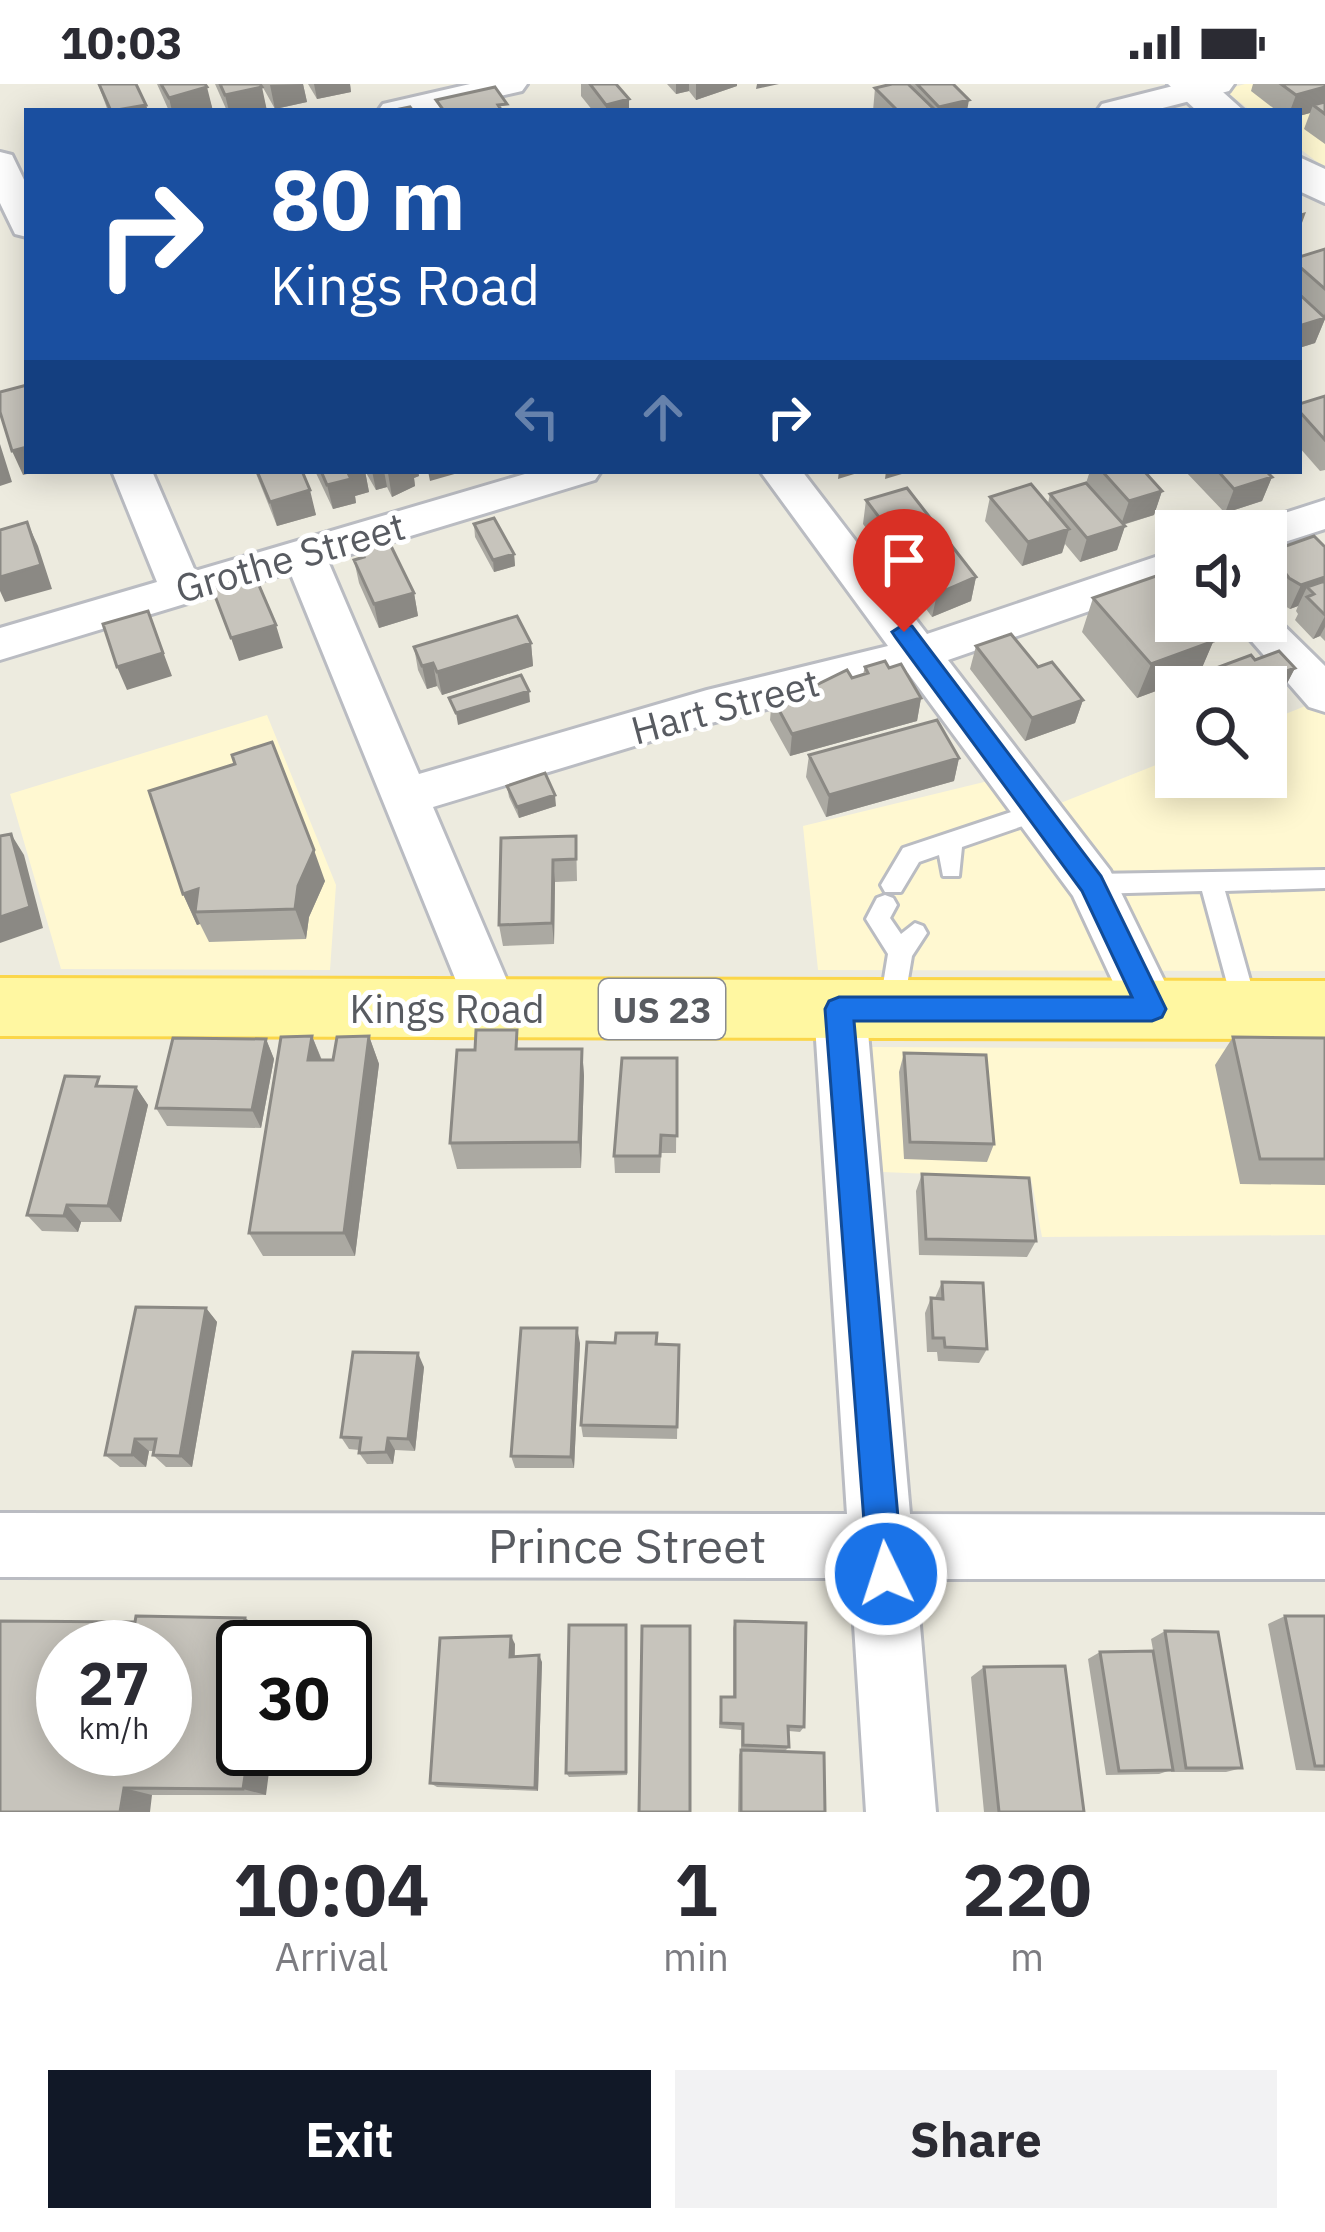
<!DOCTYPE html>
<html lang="en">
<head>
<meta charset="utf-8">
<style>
	body { margin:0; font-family:"IBM Plex Sans",sans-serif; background:#f2f2f3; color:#2b2b33; height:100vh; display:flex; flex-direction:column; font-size:45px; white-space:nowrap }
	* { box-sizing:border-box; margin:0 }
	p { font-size:39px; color:#7c7c81 }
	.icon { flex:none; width:66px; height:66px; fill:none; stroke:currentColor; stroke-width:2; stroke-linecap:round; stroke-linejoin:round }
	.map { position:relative; height:1728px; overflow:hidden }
	.side { display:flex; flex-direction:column; background:#fff; flex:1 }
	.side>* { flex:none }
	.top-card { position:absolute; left:24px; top:24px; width:1278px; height:366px; border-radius:0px; box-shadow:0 6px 30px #0003; background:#1a4fa0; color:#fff; overflow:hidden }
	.controls { position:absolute; left:1155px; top:426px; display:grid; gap:24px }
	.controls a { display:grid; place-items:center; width:132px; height:132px; border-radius:0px; background:#fff; box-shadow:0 6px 30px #0003; font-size:60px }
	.speed { position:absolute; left:36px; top:1536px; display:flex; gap:24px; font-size:60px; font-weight:700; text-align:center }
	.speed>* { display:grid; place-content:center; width:156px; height:156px; border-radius:50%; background:#fff; box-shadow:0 6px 30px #0003; line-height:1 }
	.speed small { font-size:30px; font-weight:400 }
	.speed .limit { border:6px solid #111; border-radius:18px; background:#fff; color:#111 }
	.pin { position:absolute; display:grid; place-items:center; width:102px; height:102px; color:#fff; margin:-123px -51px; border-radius:50% 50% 50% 0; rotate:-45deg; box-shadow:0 0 12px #0007 }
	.pin .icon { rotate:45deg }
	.me { position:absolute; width:132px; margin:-66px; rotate:356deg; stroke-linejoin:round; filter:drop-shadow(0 0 9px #0008) }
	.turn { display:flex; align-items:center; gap:42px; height:252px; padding:0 48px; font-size:54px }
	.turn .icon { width:156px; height:156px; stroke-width:2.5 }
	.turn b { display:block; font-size:84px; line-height:102px }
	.lanes { display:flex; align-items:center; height:114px; padding:0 48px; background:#0003; justify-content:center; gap:60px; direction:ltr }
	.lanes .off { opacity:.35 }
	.eta { display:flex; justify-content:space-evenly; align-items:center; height:204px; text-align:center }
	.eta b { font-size:72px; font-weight:800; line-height:84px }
	.primary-button { display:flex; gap:24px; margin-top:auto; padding:24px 48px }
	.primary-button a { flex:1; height:138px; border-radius:0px; background:#111827; color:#fff; font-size:48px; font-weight:800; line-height:138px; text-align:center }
	.primary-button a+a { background:#f2f2f3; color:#2b2b33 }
	.status { display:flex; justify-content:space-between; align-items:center; height:84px; padding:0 60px; background:#fff; direction:ltr }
	.status svg { height:33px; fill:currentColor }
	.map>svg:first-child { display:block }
</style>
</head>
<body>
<div class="status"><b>10:03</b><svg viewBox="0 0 49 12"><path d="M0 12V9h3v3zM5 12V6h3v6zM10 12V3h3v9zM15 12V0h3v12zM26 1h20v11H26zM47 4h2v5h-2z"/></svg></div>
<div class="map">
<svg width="1325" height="1728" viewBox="0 0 1325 1728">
	<rect width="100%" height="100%" fill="#edebdf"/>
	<path fill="#fff8d1" d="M1245 0H1325V84L1299 64V27H1251L1224 6Z
		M1325 614V887L818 886 803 742 1025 688 1053 722 1176 673V693H1266V638Z
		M267 631 336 801 330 886 61 885 10 710Z
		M872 963 1325 965V1151L1042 1153 1031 1094 882 1088Z"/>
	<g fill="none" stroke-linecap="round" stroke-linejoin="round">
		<g stroke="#babcc2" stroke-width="6">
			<path id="lane" d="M1038 719 1049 728 1046 734 962 763 959 792H943L939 771 919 778 901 808H885L881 801 903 764Z
				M1325 786V804L1225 807 1258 925 1255 933 1246 936 1237 933 1234 925 1202 807 1092 810 1084 807 1080 800 1084 793 1092 790Z
				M885 811 893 814 897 821 890 834 901 850 915 839 923 842 927 849 912 872 903 925 900 933 891 936 882 933 879 925 888 870 866 835 877 814Z"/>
		</g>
		<g stroke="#babcc2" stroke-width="6">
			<path id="street" d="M470 0H527L522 7 436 27H378L383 20Z
				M1181 0H1234L1229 7 1151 27H1097L1102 20Z
				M0 68 12 71 27 102V153L15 150 0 119Z
				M112 387H152L195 487 535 387H601L595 396 328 477 419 690 707 606 888 562 760 387H802L927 550 1176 466V497L948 576 1110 786 1178 925 1171 941 1152 948 1133 941 1073 812 908 589 707 640 433 723 519 925 512 941 493 948 474 941 290 488 0 576V544L157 498Z
				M1325 416V445L1266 464V447H1247L1251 440Z
				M1266 524 1325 582V628L1309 623 1234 537H1266Z
				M840 902 859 909 866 925 910 1430 1325 1431V1495H916L936 1728H866L851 1494 0 1493V1429L847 1430 814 925 821 909Z"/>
		</g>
		<g stroke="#babdc4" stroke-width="6">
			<path id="secondary" d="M1168 0H1214L1244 27H1197Z
				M1299 73 1325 85V119L1299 107Z"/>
		</g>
		<g stroke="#fbd649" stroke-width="6">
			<path id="primary" d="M0 894 1325 897V955L0 952Z"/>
		</g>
		<use href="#lane" fill="#fff" fill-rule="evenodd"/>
		<use href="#street" fill="#fff" fill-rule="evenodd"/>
		<use href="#secondary" fill="#fff" fill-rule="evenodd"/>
		<use href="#primary" fill="#fff7a1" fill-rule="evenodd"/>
	</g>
	<path fill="#aba9a2" d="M98 0H136L148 27H108Z
		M157 0H205L213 27H169Z
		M215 0H260L267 27H227Z
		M261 0H303L307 18 275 25Z
		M308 0H350L351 8 317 15Z
		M581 0H616L629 27H593L581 12Z
		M667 0H737V2L696 16 689 7 676 10Z
		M892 0H953L967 27H873L875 4Z
		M1253 0H1325V60L1304 45 1310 29 1299 32V27H1277L1251 7Z
		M1325 165V235L1315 259 1299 264V173Z
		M1325 312V386L1320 387 1299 363V320Z
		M255 387H302L316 431 277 442Z
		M315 387H365L369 408 355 412 356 419 333 425Z
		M365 387H418L419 392 414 394 415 402 392 413 387 403 376 406Z
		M1090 387H1144L1162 407 1154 431 1123 441 1125 442 1117 466 1080 478 1065 460 1062 469 1022 482 985 437 990 413 1048 419 1050 410 1086 399Z
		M1185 387H1266L1272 393 1262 417 1225 429Z
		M866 416 976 493 971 517 932 533 863 440Z
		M474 440 514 470 515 482 494 488 475 453Z
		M1325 463V557L1320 552 1313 555 1295 536 1298 530 1296 527 1298 522 1290 525 1278 518 1266 502V475L1269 468Z
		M361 466 414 509 418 532 379 544 359 499 354 476 362 473Z
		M1176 485V537H1226L1217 556 1213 558 1199 590 1251 571 1255 576 1279 567 1295 584 1283 607 1269 613 1266 619V603H1185L1189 595 1137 614 1082 548 1093 514Z
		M531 559 533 582 442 611 437 602 427 605 418 586 414 563Z
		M976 562 1083 616 1075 639 1025 657 970 585Z
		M865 583 889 584 921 614 917 637 790 672 770 636 772 613 783 611 784 604H810L863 590Z
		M809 671 959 674 954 697 826 733 806 693Z
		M235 680 325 797 309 833 306 855 209 858 200 840 197 841 183 810Z
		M507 702 556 722 519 734 509 713Z
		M576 752 577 797 555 798 554 860 503 862 499 841 501 754Z
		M312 952 322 976H333L369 952 379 980 355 1172H263L249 1149Z
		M1233 953 1325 954V1101L1240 1100 1215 981Z
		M266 955 274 975 261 1044 167 1042 156 1024Z
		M582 965 584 992 581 1084 457 1085 450 1059Z
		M904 969 994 1060 987 1078 904 1075 899 988Z
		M677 974 676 1069H661L660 1089H615L614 1072Z
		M106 1002 136 1003 148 1021 121 1138H81L78 1148 42 1147 27 1131Z
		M922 1090 1036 1157 1027 1173 919 1171 916 1107Z
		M942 1198 987 1265 979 1279 938 1277 937 1268H927L925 1229 931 1214H935Z
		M206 1224 217 1238 192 1383H166L153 1371 154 1367H149L146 1383H120L105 1371Z
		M580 1259 574 1384H515L511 1372Z
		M615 1259 679 1261 677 1355 583 1353 581 1341Z
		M424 1283 415 1367 395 1366 393 1380H367L359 1369V1366L349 1365 341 1353Z
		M1285 1532H1325V1687L1296 1686 1268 1540Z
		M735 1537 804 1643 800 1648 789 1647V1663L785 1667 741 1666V1646L719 1644 721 1613H733V1544Z
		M1165 1547 1242 1684 1226 1688H1171V1686L1159 1690 1106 1691 1088 1575 1100 1568 1155 1577 1151 1555Z
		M266 1548V1711H152L0 1728Z
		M627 1548V1691L569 1693 566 1689Z
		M515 1560V1573L542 1578 538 1707 437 1703 430 1699Z
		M984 1583 1084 1728H984L971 1593Z
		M741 1666 825 1728H738L739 1671Z"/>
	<path fill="#8b8984" d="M303 0 307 18 275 25 270 1Z
		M314 0H350L351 8 317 15Z
		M676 0H689V7L676 10Z
		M696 0H737V2L696 16Z
		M757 0H779L756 5Z
		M207 3 213 27H172L169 14Z
		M262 3 267 27H229L225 11Z
		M1325 3V25L1313 21 1310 29 1299 32V27H1290L1296 11Z
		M629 15V27H606V21Z
		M969 16 967 27H939V23Z
		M146 21 148 27H117Z
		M1306 128 1299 147V130Z
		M1325 229V235L1315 259 1299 264V242L1323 235Z
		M0 360 12 398 0 402Z
		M27 363V387H39L23 391 12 367Z
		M354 387H365L369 408 355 412 356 419 333 425 327 401Z
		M372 387H384L387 403 376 406Z
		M391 387H418L419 392 414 394 415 402 392 413 388 389Z
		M428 387H465L430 397Z
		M839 387H864L838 395Z
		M886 387H912L885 395Z
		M1272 393 1262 417 1225 429 1234 405Z
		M310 406 316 431 277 442 270 418Z
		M1162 407 1154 431 1121 441 1129 417Z
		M27 438 38 462 52 505 5 518 0 507V493Z
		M1125 442 1117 466 1080 478 1087 454Z
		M1069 445 1062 469 1022 482 1028 458Z
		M514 470 515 482 494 488 493 476Z
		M976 493 971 517 932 533 937 510Z
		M1325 493V512L1314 510 1307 503 1298 522 1290 525 1301 501Z
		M414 509 418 532 379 544 374 520Z
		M148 527 172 592 127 606 117 583Z
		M1325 532V543L1320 552 1313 555Z
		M1193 537H1226L1217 556 1213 558 1199 591 1137 614 1151 580Z
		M276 541 283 564 239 577 231 554Z
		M531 559 533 582 442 611 437 588Z
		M433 579 437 602 427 605 422 582Z
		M1295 584 1283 607 1269 613 1266 619V603L1270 593Z
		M529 607 530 618 458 641 456 629Z
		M921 614 917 637 790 672 792 650Z
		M1083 616 1075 639 1025 657 1032 634Z
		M959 674 954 697 826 733 829 711Z
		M555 711 556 722 519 734 517 723Z
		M11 750 24 771 43 844 0 859V833Z
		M314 766 325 797 309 833 306 855 295 825 298 802Z
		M553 776 555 798 554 860 552 839Z
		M198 805 195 828 200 840 197 841 183 810Z
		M312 952 323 980 308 976Z
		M369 952 379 980 355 1172 344 1149Z
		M266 955 274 975 261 1044 252 1026Z
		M582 965 584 992 581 1084 579 1058Z
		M136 1003 148 1021 121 1138 108 1122Z
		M67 1121 81 1138 78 1148 64 1132Z
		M206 1224 217 1238 192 1383 180 1372Z
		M577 1244 580 1259 574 1384 571 1373Z
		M418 1269 424 1283 415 1367 408 1355Z
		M388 1354 395 1366 393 1380 386 1368Z
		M135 1355 149 1367 146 1383 132 1371Z
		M245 1534 266 1548 264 1563 242 1556Z
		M511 1552 515 1560 514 1580 510 1573Z
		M539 1571 542 1578 538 1707 535 1704Z
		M249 1665H272L266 1711 243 1705Z
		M124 1704 152 1711 150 1728H120Z"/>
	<path fill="#c7c4bc" stroke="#8b8984" stroke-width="3" fill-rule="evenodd" d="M99 0H136L146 21 111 27Z
		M161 0H205L207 3 169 14Z
		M220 0H260L262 3 225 11Z
		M590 0H616L629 15 606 21Z
		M892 0H908L936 27H898L875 4Z
		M917 0H953L969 16 939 23Z
		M1281 0H1325V3L1296 11Z
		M495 3 507 20 498 21 502 27H444L436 16Z
		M1325 18V30L1313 21Z
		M410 23 413 27H390Z
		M1325 165V205L1299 182V173Z
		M1299 210 1325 234 1299 242Z
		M27 301V363L12 367 0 328V308Z
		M1325 312V356L1299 327V320Z
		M257 387H302L310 406 270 418Z
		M321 387H354L348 389 351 395 327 401Z
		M1102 387H1144L1162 407 1129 417Z
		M1218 387H1266L1272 393 1234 405Z
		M1086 399 1125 442 1087 454 1050 410Z
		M1031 400 1069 445 1028 458 990 413Z
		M907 404 976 493 937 510 866 416Z
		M494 434 514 470 493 476 474 440Z
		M27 438 41 481 0 493V446Z
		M1314 452 1325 463V493L1301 501 1289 494 1269 468Z
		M389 458 414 509 374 520 354 476 364 473 361 466Z
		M1176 485V537H1195L1214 557 1151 580 1093 514Z
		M255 492 276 541 231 554 212 504Z
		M1325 497V531L1307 513 1314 510 1307 503Z
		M148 527 163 569 117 583 103 540Z
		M517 532 531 559 437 588 433 579 422 582 414 563Z
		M1011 550 1038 583 1052 578 1083 616 1032 634 976 562Z
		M1279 567 1295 584 1270 593 1276 599 1264 603H1198L1189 594 1251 571 1255 576Z
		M885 577 889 584 901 580 921 614 792 650 772 613 787 610 784 604 806 598 810 604 847 586 852 594 868 589 865 583Z
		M521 591 529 607 456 629 449 614Z
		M937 636 959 674 829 711 809 671Z
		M272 658 314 766 298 802 295 825 195 828 198 805 183 810 149 707 235 680 232 671Z
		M545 689 555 711 517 723 507 702Z
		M11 750 30 823 0 833V752Z
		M576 752V775L553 776 552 839 499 841 501 754Z
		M476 946H517L516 965H582L579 1058 450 1059 457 966H475Z
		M312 952 308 976H333L337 953 369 952 344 1149H249L281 953Z
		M1233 953 1325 954V1075H1260Z
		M173 954 266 955 252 1026 156 1024Z
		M904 969 986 971 994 1060 910 1058Z
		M622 974H677V1052L661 1051 660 1072H614Z
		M65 992 99 993 96 1002 136 1003 108 1122 67 1121 64 1132 27 1131Z
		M922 1090 1029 1094 1036 1157 926 1155Z
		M942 1198 983 1199 987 1265 945 1263 944 1254H933L931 1214 943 1215Z
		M136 1223 206 1224 180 1372 153 1371 156 1355H135L132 1371H105Z
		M521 1244H577L571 1373 511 1372Z
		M616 1249H657L656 1260 679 1261 677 1343 581 1341 587 1258 615 1259Z
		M353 1268 418 1269 408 1355 388 1354 386 1368 359 1369 361 1354 341 1353Z
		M136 1532 245 1534 242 1556H265L264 1563H243V1665H249L243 1705 124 1704 120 1728H0V1537L135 1538ZM63 1563H165V1665H63Z
		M1285 1532H1325V1682H1315Z
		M735 1537 806 1539 804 1643 788 1642 789 1663 743 1661V1640L721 1639V1613H735Z
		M569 1541H626V1688L566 1689Z
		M642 1542H690V1728H639Z
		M1165 1547 1218 1548 1242 1684H1186Z
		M511 1552 510 1573 539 1571 535 1704 430 1699 440 1554Z
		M1153 1567 1173 1686 1119 1687 1100 1568Z
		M1065 1582 1084 1728H999L984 1583Z
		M741 1666 824 1669 825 1728H741Z"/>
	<path fill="#1a73e8" stroke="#114b97" stroke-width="3" d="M904 540 912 542 1101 792 1166 925 1162 933 1152 937H854L903 1490 898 1502 886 1507 874 1502 868 1490 825 925 829 917 839 913H1132L1082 807 896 554 892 548Z"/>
	<g text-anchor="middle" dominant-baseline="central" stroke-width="10" stroke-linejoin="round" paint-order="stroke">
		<rect fill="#fff" stroke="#8a8c90" stroke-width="3" x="599" y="895" width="126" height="60" rx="9"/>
		<g font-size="36" font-weight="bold" fill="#585b61">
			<text x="662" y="925">US 23</text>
		</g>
		<g font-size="39" fill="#585b61" stroke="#fff">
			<text transform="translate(290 473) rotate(-16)">Grothe Street</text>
			<text transform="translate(725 622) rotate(-15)">Hart Street</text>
			<text x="447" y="924">Kings Road</text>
		</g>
		<g font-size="48" fill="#585b61" stroke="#fff">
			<text x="627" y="1461">Prince Street</text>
		</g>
	</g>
</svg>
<div class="controls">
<a><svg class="icon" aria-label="sound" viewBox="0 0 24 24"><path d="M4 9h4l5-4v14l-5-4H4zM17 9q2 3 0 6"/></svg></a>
<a><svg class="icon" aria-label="search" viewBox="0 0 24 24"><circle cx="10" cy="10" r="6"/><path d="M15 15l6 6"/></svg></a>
</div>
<div class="speed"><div>27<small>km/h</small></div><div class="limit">30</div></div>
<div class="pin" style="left:904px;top:548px;background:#d93025"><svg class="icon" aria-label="arrive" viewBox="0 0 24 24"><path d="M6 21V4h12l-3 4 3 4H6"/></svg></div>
<svg class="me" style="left:886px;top:1490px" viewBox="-20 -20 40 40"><circle r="17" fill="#1a73e8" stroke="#fff" stroke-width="3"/><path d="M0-11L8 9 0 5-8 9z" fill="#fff"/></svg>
<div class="top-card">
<div class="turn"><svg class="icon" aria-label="right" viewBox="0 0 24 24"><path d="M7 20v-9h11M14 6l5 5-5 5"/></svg><div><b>80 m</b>Kings Road</div></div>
<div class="lanes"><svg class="icon off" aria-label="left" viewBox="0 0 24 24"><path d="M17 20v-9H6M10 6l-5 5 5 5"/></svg><svg class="icon off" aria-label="ahead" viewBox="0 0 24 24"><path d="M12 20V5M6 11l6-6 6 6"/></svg><svg class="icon" aria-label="right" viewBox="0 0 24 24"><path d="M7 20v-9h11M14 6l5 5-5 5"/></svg></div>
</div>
</div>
<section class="side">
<div class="eta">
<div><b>10:04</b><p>Arrival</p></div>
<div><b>1</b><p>min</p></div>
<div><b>220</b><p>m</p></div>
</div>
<div class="primary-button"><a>Exit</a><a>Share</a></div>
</section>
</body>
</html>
